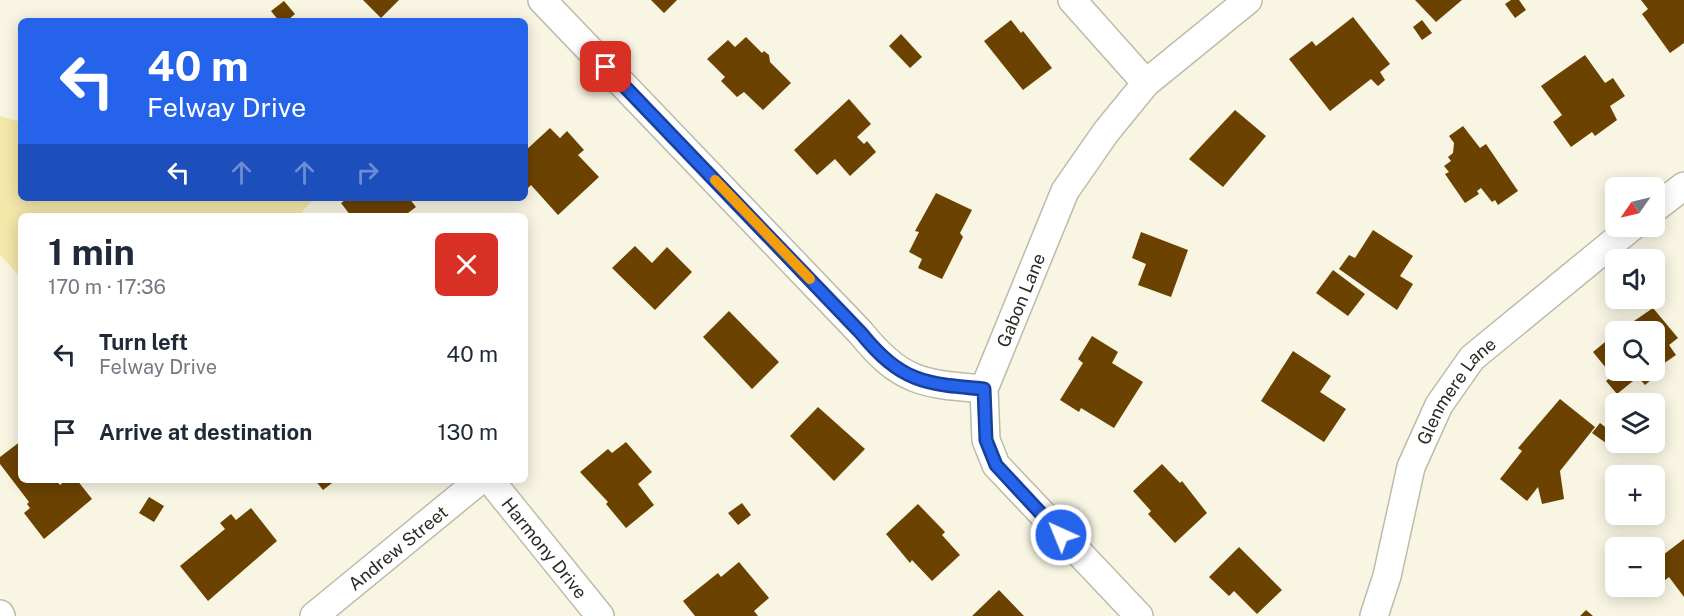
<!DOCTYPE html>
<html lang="en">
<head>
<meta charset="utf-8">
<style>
	body { margin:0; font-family:"Public Sans",sans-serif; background:#f6f6f7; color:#1f2937; height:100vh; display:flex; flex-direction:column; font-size:22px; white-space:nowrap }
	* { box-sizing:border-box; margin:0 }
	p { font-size:20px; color:#747a83 }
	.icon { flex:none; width:33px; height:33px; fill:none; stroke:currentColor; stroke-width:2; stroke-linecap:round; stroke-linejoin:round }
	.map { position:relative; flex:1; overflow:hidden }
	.sheet { position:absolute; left:18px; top:213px; width:510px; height:270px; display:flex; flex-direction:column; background:#fff; border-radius:9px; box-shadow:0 3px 15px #0003 }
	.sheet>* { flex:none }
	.top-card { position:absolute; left:18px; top:18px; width:510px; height:183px; border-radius:9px; box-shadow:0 3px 15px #0003; background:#2563eb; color:#fff; overflow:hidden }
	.needle { width:39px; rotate:236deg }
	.fabs { position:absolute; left:1605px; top:177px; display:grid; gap:12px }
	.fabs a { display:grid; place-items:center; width:60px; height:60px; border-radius:9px; background:#fff; box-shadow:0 3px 15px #0003; font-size:30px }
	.pin { position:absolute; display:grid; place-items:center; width:51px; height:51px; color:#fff; margin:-26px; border-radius:12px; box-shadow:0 3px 9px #0006 }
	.me { position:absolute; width:66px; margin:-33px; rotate:316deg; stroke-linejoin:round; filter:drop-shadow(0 0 4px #0008) }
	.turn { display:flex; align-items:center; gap:21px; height:126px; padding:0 30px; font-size:27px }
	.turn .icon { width:78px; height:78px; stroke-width:2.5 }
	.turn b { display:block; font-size:42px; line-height:51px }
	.lanes { display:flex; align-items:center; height:57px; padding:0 30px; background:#0003; justify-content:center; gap:30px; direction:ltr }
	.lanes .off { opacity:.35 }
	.round { display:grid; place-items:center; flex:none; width:63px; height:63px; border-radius:9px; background:#f6f6f7 }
	.summary { display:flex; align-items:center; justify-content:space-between; height:102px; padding:0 30px }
	h1 { font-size:36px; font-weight:700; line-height:45px }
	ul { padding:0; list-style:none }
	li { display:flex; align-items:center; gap:18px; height:78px; padding:0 30px }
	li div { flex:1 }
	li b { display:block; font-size:22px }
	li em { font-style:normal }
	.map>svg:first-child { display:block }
</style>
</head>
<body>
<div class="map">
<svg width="1684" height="616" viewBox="0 0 1684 616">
	<rect width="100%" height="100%" fill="#f8f5e3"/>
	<path fill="#f3e7a9" d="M0 116 21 122V198H315L298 216H21V278L0 255Z"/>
	<path fill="#6b4200" d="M363 0H399L381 18Z
		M651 0H677L664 13Z
		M1415 0H1462L1436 22Z
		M1511 0H1519L1526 10 1515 18 1505 4Z
		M1641 0H1684V43L1670 53 1642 14 1648 9Z
		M284 1 295 14 287 21H279L271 11Z
		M1353 17 1390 64 1380 72 1385 80 1378 86 1371 79 1330 111 1289 59 1312 41 1316 46Z
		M1011 20 1021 33 1023 31 1052 68 1023 90 984 41Z
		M1422 20 1432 33 1422 40 1413 27Z
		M901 34 922 57 910 68 889 46Z
		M746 37 762 53 764 51 769 55 770 62 791 83 763 110 744 92 737 97 721 81 725 77 707 59 728 40 735 47Z
		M1585 55 1605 83 1613 78 1625 96 1610 106 1617 120 1595 136 1592 132 1571 147 1553 122 1562 115 1541 86Z
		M849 99 871 124 857 137 864 144 867 141 876 152 850 176 835 159 817 175 794 150Z
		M1235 110 1266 136 1223 187 1189 159Z
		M1463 126 1480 148 1486 144 1518 191 1498 205 1495 200 1492 202 1481 188 1477 191 1479 194 1465 203 1445 174 1449 172 1444 166 1451 161 1448 157 1453 153 1454 143 1449 136Z
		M550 128 560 138 567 131 584 150 578 155 599 177 558 215 531 185 528 188 525 185V151Z
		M936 193 972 210 960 233 963 237 942 279 918 268 922 259 909 252 919 232 915 231Z
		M348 198H409L416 207 404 216H351L341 203Z
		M1373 230 1413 256 1400 276 1413 284 1397 310 1339 269 1349 255 1355 258Z
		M1141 232 1188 250 1171 297 1138 285 1146 264 1132 258Z
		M635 246 652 263 667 247 692 272 655 310 612 268Z
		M1333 270 1365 294 1348 316 1316 293Z
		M1653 308 1678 338 1669 345 1676 355 1663 364 1654 356V332H1618Z
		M729 311 779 362 752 389 703 337Z
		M1616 333V368L1610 373 1593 352Z
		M1092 336 1118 352 1112 363 1143 382 1114 428 1081 408 1079 412 1060 400 1083 363 1078 359Z
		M1293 351 1331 376 1320 392 1346 409 1324 442 1261 401Z
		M1654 367 1659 373 1645 385 1638 377 1617 394 1606 381 1619 370H1654Z
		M1560 399 1595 427 1560 471 1564 499 1542 504 1538 487 1527 501 1500 479 1522 451 1518 448Z
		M818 407 865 449 834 481 790 436Z
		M1600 423 1613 433 1606 443 1592 433Z
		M21 441V480H56L60 485 66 480H77L92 499 44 539 24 513 30 508 27 504 29 502 0 464V457Z
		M626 442 652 472 638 484 654 505 626 528 606 504 608 502 580 472 608 449 612 453Z
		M1162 464 1180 483 1182 481 1207 513 1175 543 1148 514 1151 511 1133 491Z
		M315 480H336L323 490Z
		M149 497 164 506 154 522 139 513Z
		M742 503 751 515 738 525 728 513Z
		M918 504 945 532 942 535 960 555 932 581 912 560 910 563 886 534Z
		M251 508 277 541 208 601 180 566 225 529 220 523 231 514 236 520Z
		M1684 539V597L1669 577 1664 581 1654 570V564L1663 555Z
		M1239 547 1282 590 1257 614 1234 591 1229 596 1209 577Z
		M739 562 769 598 754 611 758 616H695L683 601 718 573 721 577Z
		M999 590 1024 616H972Z
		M1586 610 1593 616H1580Z"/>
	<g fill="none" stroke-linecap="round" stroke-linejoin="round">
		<g stroke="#bebbaa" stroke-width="30">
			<g id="street">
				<path d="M542 0 861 333C901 383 924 384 984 389"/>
				<path d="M1072 0 1146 83"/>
				<path d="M1654 209 1684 186"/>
				<path id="s1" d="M490 480 600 616"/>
				<path d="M0 614 1 616"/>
				<path id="s2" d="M314 616 480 480"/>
				<path id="s3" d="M1139 616 996 465 986 440 984 389 1065 191 1106 132 1146 83 1248 0"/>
				<path id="s4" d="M1374 616 1387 576 1411 467 1439 405 1472 358 1633 226"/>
			</g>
		</g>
		<use href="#street" stroke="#fff" stroke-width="27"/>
	</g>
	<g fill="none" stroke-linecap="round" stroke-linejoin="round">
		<g stroke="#184099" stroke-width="15">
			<path id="route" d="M606 67 861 333C901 382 924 384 984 389L986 440 996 465 1061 535"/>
		</g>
		<use href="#route" stroke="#2563eb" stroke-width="10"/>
		<path stroke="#f59e0b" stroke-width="10" d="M715 180 810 279"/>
	</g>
	<g text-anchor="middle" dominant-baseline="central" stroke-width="6" stroke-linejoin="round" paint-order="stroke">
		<g font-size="18" fill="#2b2a24" stroke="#f8f5e3">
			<text stroke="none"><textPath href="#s3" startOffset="382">Gabon Lane</textPath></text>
			<text stroke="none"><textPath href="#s4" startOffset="243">Glenmere Lane</textPath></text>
			<text stroke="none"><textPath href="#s2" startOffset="108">Andrew Street</textPath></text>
			<text stroke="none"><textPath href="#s1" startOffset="87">Harmony Drive</textPath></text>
		</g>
	</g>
</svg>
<div class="fabs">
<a><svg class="needle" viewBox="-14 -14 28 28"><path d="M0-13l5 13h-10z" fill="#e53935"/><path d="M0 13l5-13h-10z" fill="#747a83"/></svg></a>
<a><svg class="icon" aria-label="sound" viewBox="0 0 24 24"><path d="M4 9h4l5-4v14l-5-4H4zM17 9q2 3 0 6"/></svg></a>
<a><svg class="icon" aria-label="search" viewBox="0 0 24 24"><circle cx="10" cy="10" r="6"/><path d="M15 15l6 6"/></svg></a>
<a><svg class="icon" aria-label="layers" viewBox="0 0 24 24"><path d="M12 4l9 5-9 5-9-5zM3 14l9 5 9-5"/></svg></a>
<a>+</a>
<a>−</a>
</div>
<div class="pin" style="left:606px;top:67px;background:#d93025"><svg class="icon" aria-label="arrive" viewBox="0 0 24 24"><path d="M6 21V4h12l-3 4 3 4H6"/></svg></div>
<svg class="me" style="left:1061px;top:535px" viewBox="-20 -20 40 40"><circle r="17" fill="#2563eb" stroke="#fff" stroke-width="3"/><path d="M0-11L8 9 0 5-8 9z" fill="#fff"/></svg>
<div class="top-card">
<div class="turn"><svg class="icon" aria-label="left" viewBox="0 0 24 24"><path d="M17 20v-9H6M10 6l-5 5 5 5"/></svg><div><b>40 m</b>Felway Drive</div></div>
<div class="lanes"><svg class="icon" aria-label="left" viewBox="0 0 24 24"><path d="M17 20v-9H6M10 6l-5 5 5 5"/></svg><svg class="icon off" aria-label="ahead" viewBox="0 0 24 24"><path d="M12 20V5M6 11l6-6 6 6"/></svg><svg class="icon off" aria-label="ahead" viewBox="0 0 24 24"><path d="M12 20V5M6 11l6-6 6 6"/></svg><svg class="icon off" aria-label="right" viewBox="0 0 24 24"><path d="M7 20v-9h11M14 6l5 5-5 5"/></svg></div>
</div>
<section class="sheet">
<div class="summary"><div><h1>1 min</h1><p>170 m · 17:36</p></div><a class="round" style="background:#d93025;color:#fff"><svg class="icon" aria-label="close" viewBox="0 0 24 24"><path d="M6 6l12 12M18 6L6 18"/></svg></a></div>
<ul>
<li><svg class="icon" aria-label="left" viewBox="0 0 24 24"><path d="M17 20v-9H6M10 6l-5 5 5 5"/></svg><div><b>Turn left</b><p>Felway Drive</p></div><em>40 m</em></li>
<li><svg class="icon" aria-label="arrive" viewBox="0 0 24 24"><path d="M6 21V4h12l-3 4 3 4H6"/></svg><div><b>Arrive at destination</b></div><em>130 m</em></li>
</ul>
</section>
</div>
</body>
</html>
